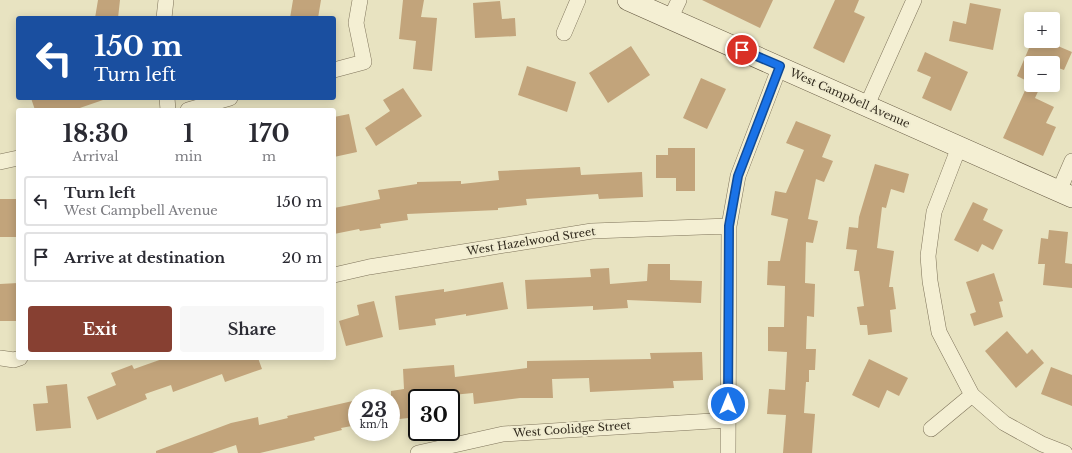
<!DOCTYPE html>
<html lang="en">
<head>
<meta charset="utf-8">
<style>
	body { margin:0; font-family:"Libre Baskerville",serif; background:#f7f7f7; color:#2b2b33; height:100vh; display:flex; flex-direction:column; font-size:15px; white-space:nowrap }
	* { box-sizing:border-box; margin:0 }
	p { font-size:13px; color:#7c7c81 }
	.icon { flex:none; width:22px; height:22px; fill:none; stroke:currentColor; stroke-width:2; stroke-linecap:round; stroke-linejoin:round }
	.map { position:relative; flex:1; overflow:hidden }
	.side { position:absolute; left:16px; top:108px; width:320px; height:252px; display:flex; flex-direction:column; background:#fff; border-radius:4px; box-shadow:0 2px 10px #0003 }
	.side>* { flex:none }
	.top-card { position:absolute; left:16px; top:16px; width:320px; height:84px; border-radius:4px; box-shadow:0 2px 10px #0003; background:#1a4fa0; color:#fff; overflow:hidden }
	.tools { position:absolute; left:1024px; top:12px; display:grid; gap:8px }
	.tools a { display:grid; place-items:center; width:36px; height:36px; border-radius:4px; background:#fff; box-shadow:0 2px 10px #0003; font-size:20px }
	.speed { position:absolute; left:348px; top:389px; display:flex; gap:8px; font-size:20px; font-weight:700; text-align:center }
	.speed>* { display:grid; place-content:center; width:52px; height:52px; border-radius:50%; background:#fff; box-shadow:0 2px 10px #0003; line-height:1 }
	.speed small { font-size:10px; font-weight:400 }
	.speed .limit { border:2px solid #111; border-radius:6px; background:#fff; color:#111 }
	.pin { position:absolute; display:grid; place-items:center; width:34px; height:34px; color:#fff; margin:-17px; border:2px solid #fff; border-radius:50%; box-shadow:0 1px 4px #0007 }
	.me { position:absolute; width:44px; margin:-22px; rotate:0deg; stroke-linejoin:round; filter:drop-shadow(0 0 3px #0008) }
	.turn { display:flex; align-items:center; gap:14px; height:84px; padding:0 12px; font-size:18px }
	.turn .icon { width:52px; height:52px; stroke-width:2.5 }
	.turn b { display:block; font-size:28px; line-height:34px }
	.eta { display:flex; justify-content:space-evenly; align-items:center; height:68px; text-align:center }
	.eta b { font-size:24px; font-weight:700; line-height:28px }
	.action { display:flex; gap:8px; margin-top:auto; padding:8px 12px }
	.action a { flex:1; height:46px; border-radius:4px; background:#874032; color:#fff; font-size:16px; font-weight:700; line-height:46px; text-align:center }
	.action a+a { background:#f7f7f7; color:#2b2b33 }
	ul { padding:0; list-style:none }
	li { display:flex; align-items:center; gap:12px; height:50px; margin:0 8px 6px; padding:0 4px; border:2px solid #e1e1e2; border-radius:4px }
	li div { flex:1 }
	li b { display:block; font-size:15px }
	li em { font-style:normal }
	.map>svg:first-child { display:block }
</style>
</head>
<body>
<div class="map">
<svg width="1072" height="453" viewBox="0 0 1072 453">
	<rect width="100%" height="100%" fill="#e8e3c1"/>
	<path fill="#c2a47b" d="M98 0H120L118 18H95Z
		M293 0H321L318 18H290Z
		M403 0H424L421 17 437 18 432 71 413 69 416 41 399 39Z
		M702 0H773L760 28Z
		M835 0H859L854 12 865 17 844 63 813 48Z
		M500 1 502 19 515 18 516 36 475 38 473 3Z
		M970 3 1001 9 993 50 949 41 953 21 966 24Z
		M1032 41H1046L1072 52 1064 70 1053 66V63H1031V85H1041L1035 98 1054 107 1046 123 1056 127 1043 156 1003 138 1029 82 1017 76Z
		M631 46 650 75 608 103 589 73Z
		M925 52 968 72 951 111 922 98 931 77 917 71Z
		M527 66 576 82 567 112 518 95Z
		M701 78 726 89 707 129 683 118Z
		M403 88 422 116 376 146 365 128 390 111 383 100Z
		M31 98H103V100L74 110H35Z
		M349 114 357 152 334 157V117Z
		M796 121 831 135 822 157 833 161 824 182 816 179 808 219 818 221 813 243 806 242 805 283 815 284 814 317 807 316 806 349H816L815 370H809V382H806L804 413 815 414 812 453H783L786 415 767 414 769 389 785 390 787 352 768 351V327H784L785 286 767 285 768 261H780L788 219 771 215 775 191 786 193 804 150 786 143Z
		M668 148H695V191H676V178H656V155H668Z
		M875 164 909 174 904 193 891 189 886 208 882 207 877 248 894 251 889 287H893L896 309 890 310 892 332 868 335 867 325H860L857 307 864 306 859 271H854L857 250 846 249 849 227 858 228 859 217Z
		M580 167 581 175 642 172 643 197 599 199 598 194 526 199 527 205 498 208V210L407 214 408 220 380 224 381 228 360 231 359 229 334 234V208L380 199 378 190 417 184V182L461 181V184L499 180 498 171Z
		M0 199H18V237H0Z
		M973 202 988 209 983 220 1003 230 993 250 982 244 978 252 954 240Z
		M1049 230 1068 232 1065 263 1072 264V288L1043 285 1045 264H1038L1041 238 1048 239Z
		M648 264H670V280L702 281 701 303 627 300 628 308 593 310V306L527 309 525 280 591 277 590 269 609 268 610 284 647 281Z
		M994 273 1003 301 999 302 1003 317 974 326 970 314 976 312 966 282Z
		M503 282 508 309 466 316V314L435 319 436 325 399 330 395 296 444 289V292Z
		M18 283V321H0V284Z
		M374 301 383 337 346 346 339 321 359 315 357 305Z
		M1007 331 1027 354 1032 349 1044 363 1016 388 985 351Z
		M702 352 703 380 673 381 674 388 590 392 589 378 552 379 553 398H520L474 404 473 393 442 396V398H417V417L391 420V391L404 389 403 369 454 365 455 377 527 368V361L651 359 650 353Z
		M165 358H258L262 369 225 382 222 374 173 392 171 385 145 394 147 399 97 420 87 397 116 385 111 373 132 365 134 369Z
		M869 359 908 378 899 396 887 390 879 408 852 395Z
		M1051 367 1072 375V406L1041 394Z
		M67 384 71 428 36 431 33 404 48 403 46 386Z
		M357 400V425L341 428 342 430 314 437 315 440 260 453H238L236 445 212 453H156V451L231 423 258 417 259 425 288 418 287 416Z"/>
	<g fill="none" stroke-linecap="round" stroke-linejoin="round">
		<g stroke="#7f745b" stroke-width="16">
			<path id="street" d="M164 18 166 0
				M670 19 679 0
				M564 33 578 0
				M334 70 364 62 356 23 360 0
				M167 98 168 110
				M867 105 914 0
				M188 110 230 98
				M959 147 934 212 928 256 930 281 939 332 972 395 1004 423 1042 444 1065 453
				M0 162 18 158
				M1059 191 1072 161
				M334 275 369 267 592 231 729 226
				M0 358 14 360 20 358
				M931 429 972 395
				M418 453 503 434 728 420
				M728 453 729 226 738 176 780 66"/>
		</g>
		<g stroke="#61553e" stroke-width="22">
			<path id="secondary" d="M628 0 1072 197"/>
		</g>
		<use href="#street" stroke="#f4efd3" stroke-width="15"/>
		<use href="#secondary" stroke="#f4efd3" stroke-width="21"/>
	</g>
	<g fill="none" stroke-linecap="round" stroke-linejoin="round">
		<g stroke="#114b97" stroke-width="10">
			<path id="route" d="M728 404 729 226 738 176 780 66 742 50"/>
		</g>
		<use href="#route" stroke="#1a73e8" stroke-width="7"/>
	</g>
	<g text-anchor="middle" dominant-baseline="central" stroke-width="4" stroke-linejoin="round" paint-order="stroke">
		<g font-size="11" fill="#312a1d" stroke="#f0ecd0">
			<text transform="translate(850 98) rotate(24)">West Campbell Avenue</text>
			<text transform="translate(531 241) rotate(-9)">West Hazelwood Street</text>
			<text transform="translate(572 429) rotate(-4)">West Coolidge Street</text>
		</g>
	</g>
</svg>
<div class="tools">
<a>+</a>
<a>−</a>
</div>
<div class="speed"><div>23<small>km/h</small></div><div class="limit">30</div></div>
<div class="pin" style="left:742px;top:50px;background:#d93025"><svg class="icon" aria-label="arrive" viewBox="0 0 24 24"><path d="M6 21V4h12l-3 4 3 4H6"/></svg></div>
<svg class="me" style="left:728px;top:404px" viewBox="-20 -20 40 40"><circle r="17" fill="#1a73e8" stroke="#fff" stroke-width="3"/><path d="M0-11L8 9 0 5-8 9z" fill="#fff"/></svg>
<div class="top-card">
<div class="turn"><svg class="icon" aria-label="left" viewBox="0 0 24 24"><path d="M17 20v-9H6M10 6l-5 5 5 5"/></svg><div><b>150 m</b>Turn left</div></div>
</div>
<section class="side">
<div class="eta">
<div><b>18:30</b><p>Arrival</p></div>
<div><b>1</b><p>min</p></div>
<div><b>170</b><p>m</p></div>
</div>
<ul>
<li><svg class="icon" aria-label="left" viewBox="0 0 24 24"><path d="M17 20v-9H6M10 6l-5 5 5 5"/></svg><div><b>Turn left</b><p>West Campbell Avenue</p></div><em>150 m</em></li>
<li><svg class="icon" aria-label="arrive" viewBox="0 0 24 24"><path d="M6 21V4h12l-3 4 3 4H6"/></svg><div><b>Arrive at destination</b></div><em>20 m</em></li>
</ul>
<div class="action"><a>Exit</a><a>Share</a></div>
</section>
</div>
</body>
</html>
